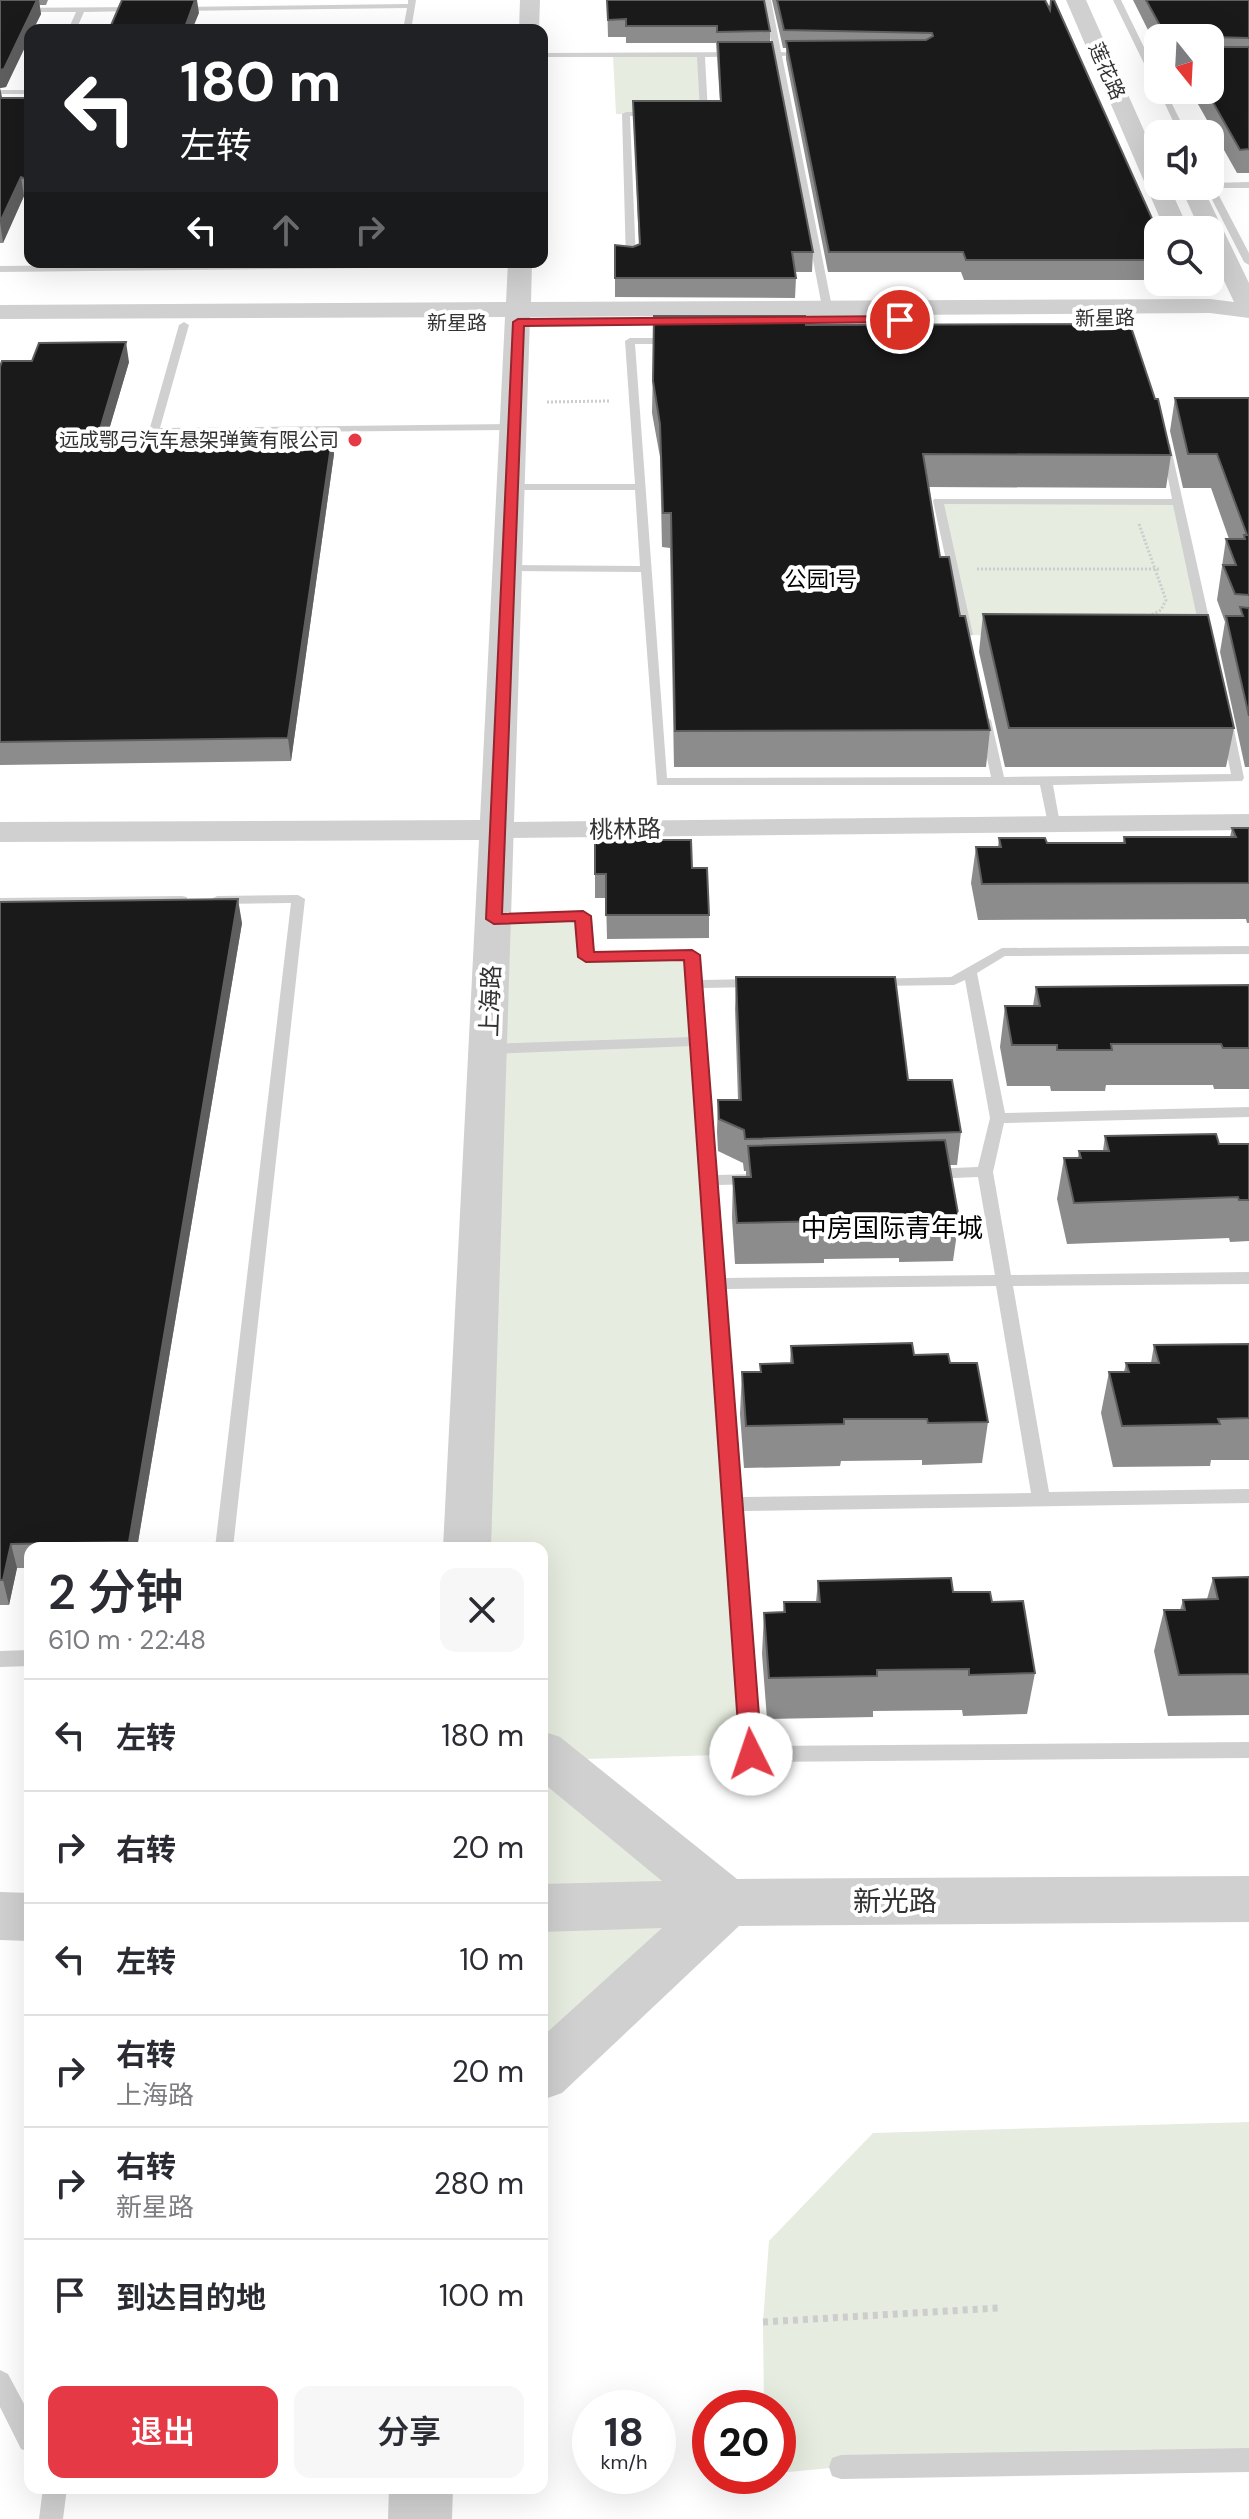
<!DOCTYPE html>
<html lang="zh">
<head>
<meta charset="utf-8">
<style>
	body { margin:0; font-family:"DM Sans","Noto Sans SC",sans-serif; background:#f7f7f7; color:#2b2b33; height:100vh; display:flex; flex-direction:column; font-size:30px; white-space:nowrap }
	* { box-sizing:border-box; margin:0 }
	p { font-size:26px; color:#7c7c81 }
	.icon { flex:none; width:44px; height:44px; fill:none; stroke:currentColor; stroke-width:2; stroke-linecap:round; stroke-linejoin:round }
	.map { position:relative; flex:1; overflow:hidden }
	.details { position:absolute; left:24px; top:1542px; width:524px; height:952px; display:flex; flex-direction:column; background:#fff; border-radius:16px; box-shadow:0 8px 32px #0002 }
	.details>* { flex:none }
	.top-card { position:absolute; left:24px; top:24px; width:524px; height:244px; border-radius:16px; box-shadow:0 8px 32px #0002; background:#202124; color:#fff; overflow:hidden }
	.needle { width:52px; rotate:162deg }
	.fabs { position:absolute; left:1144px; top:24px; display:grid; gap:16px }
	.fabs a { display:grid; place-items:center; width:80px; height:80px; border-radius:16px; background:#fff; box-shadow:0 8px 32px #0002; font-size:40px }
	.speed { position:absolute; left:572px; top:2390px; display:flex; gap:16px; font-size:40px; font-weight:700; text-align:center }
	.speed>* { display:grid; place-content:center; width:104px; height:104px; border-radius:50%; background:#fff; box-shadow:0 8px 32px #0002; line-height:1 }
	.speed small { font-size:20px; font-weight:400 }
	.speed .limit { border:12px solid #d22; background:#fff; color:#111 }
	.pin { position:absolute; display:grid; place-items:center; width:68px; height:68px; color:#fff; margin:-34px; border:4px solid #fff; border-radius:50%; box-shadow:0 2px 8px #0007 }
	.me { position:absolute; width:88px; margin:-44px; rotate:356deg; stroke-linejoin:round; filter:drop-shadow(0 0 6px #0008) }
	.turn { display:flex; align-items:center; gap:28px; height:168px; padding:0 24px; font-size:36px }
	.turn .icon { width:104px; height:104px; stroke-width:2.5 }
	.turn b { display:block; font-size:56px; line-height:68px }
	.lanes { display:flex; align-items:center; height:76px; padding:0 24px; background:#0003; justify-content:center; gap:40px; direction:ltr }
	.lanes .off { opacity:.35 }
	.round { display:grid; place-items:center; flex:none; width:84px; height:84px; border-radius:16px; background:#f7f7f7 }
	.overview { display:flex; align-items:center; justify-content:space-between; height:136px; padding:0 24px }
	h1 { font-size:48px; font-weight:600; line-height:60px }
	.cta { display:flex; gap:16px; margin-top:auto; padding:16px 24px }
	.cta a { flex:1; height:92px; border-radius:16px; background:#e63946; color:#fff; font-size:32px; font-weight:600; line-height:92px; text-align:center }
	.cta a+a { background:#f7f7f7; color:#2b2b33 }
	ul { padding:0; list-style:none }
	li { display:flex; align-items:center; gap:24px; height:112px; padding:0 24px; border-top:2px solid #e1e1e2 }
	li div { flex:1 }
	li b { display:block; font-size:30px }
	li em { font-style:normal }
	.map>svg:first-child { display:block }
</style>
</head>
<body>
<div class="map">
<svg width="1249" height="2519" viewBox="0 0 1249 2519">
	<rect width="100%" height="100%" fill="#fff"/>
	<path fill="#e6ecdf" d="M701 54 704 113 616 114 613 55Z
		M938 501 1177 502 1207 637 967 635Z
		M583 916 587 957 692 955 751 1754 552 1760 727 1903 542 2074V1548H467L494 919Z
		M1249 2122V2458L841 2467 778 2473V2408H764L763 2322 769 2241 873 2133Z"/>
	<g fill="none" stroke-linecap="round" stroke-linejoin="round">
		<path stroke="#cdcdcd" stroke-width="3" stroke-dasharray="2 2" stroke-linecap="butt" d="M547 402 609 401
			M1139 524 1166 600 1161 610 1149 616
			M977 569H1159"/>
		<path stroke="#cdcdcd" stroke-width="7" stroke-dasharray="5 5" stroke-linecap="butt" d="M763 2322 998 2308"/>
		<path fill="#d0d0d0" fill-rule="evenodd" d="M408 0H416L411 30H403L407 8 177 11 173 9 177 7 408 4Z
			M763 0H771L781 52 808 54 782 56 832 307 827 310 822 307 774 56 705 57 708 113 704 115 692 113 700 111 697 57H542V53L773 52Z
			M1113 0H1121L1158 76V86L1154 84Z
			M138 7 141 11 84 12 76 30H68L76 12H0V8Z
			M1158 89 1165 90 1187 134H1179Z
			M0 90H30V94H0Z
			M626 112H653L657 114 653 116H630L636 261 631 264 626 261 622 114Z
			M1249 182V188H1215L1249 253V265L1244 262 1205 186H1210V183Z
			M374 262 372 267 369 268 0 272V266Z
			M184 322 189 325 160 428 514 424 519 427 514 430 150 433 149 431 179 325Z
			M630 338H675L680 341 675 344H635L667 778 991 777 979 720 985 716 991 720 1004 777 1231 774 1221 725 1227 721 1233 725 1244 778 1242 781 1053 785 1060 824 1054 828 1048 824 1040 785H657L641 572 508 571 502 568 508 565 640 566 635 490H512L507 487 512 484H635L625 341Z
			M1161 442 1170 444 1213 636 1211 638 1201 636 1173 505 944 504 973 635 963 637 933 501 934 499H1172Z
			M298 895 305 899 233 1548H215L291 903 217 904 210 900 217 896Z
			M182 896 187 897V903L0 906V898Z
			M583 912 590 916 593 953 692 951 699 955 702 980 756 979 763 983 756 987 703 988 717 1175 754 1174 762 1179 754 1184 718 1185 725 1278 995 1275 978 1177 929 1179 921 1174 929 1169 978 1167 990 1118 965 980 954 985 875 986 870 985 868 982 870 979 951 977 1002 948 1249 946V954L1005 956 977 973 1005 1113 1249 1107V1117L1004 1123 993 1172 1011 1275 1249 1272V1284L1013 1286 1049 1492 1249 1489V1503L742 1511 760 1746 1249 1742V1758L751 1762 744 1760 741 1754 693 1046 488 1054 481 1049 488 1044 693 1037 686 959 586 961 579 957 576 920 494 923 487 919 494 915ZM996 1286 1031 1493 741 1497 726 1289Z
			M30 1650V1666L0 1667V1651Z
			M0 2370 8 2374 30 2415V2452L21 2449 0 2407Z
			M1249 2448V2472L841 2479 832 2476 829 2467 832 2458 841 2455Z
			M43 2488H67L63 2519H39Z"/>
		<path fill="#d0d0d0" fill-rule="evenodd" d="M1249 814V830L498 838 488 836 484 830 488 824 498 822Z"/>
		<path fill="#d0d0d0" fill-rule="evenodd" d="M520 0H540L539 30H519Z
			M1066 0H1086L1158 162V186H1169L1189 230H1165Z
			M1180 186H1202L1249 283V318L1210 313 530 317 491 1548H443L479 840 0 842V822L480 820 505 317 0 319V305L506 302 508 262H532L531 302 1210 299 1234 302 1210 251V230H1200Z
			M542 1731 560 1737 737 1879 1249 1876V1922L739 1926 562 2093 542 2100V2037L662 1928 542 1932V1884L662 1881 542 1782Z
			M0 1892 30 1893V1941L0 1940Z
			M389 2488H453L452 2519H388Z"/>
	</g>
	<path fill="#8c8c8c" d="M0 0H48L46 5H39L41 14 33 30H30L6 87 0 88 1 98H30V199L24 196 3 243H0Z
		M607 0 770 31V42L813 252 812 272H795L796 278 795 298 615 297V245L633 247 639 245 633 101H720L716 43H626V37H608Z
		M772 0H1045L1158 232V280H964L961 272H828L786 59V48H783Z
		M1133 0H1249V173H1237L1190 90H1210V38H1158V50Z
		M654 316 806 325 1171 455 1166 488 929 487 940 557 960 616 990 730 986 767H674L670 548 662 547 660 457 652 413Z
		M129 362 107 436 334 454 291 761 0 765V367Z
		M1175 398H1249V767H1245L1220 652 1225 622 1217 600 1226 539H1229L1211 488H1183L1170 431Z
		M983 614 1234 728 1226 767H1005L979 652Z
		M1232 828H1249V923H1247L1246 919 978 920 971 883 976 847H998L999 838 1047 843H1123L1124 837H1230Z
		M595 840 692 868 709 915V938L607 939 606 898H595Z
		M0 902 242 923 137 1548H30V1568H17L9 1605H0Z
		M736 977 908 1080 961 1132 957 1165H949L959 1219 953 1261 899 1262V1258L824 1259V1263L735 1264 732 1218 733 1177H746V1171H744L743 1163 718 1151 717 1132 718 1100H738L735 1009Z
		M1249 985V1089H1214L1213 1085H1106L1105 1091H1051L1050 1086H1007L1000 1047 1005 1006H1033L1036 987Z
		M1105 1136 1219 1144H1249V1241L1230 1242 1229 1238 1067 1244 1057 1199 1064 1158H1078L1079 1151H1103Z
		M1249 1344V1460H1211L1210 1466 1113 1467 1101 1413 1109 1372H1124L1126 1363H1151L1154 1345Z
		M791 1346 914 1355 950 1363 988 1422 982 1463 922 1465V1460L841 1461 840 1466 744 1468 740 1414 742 1372H760V1364L790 1363Z
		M1249 1577V1715L1168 1716 1154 1651 1164 1610H1180L1183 1600 1207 1599 1213 1578Z
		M818 1581 953 1592 992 1602 1035 1673 1027 1714 963 1716 962 1710 873 1711V1717L767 1719 762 1654 764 1613 783 1612 784 1602H816Z"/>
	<path fill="#5f5f5f" d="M37 0H39L41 14 33 30H30V37L6 87 0 88 2 97 0 101V70Z
		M195 0H197L199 13 192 30H184Z
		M21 177 24 196 3 243 0 222Z
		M126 342 129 362 101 457 98 436Z
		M333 433 334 454 291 761 288 738Z
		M238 899 242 923 137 1548H130L129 1542Z
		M11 1544 17 1568 9 1605 3 1580Z"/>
	<path fill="#1a1a1a" stroke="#5f5f5f" stroke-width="2" d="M0 0H37L4 69 0 70Z
		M122 0H195L184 30H109Z
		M607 0H764L770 31 717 32V26H626V19L608 20Z
		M777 0H1045L1050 10 1051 0H1054L1158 232V260H966L963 252H829L786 41 926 40 933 36 932 33 784 30Z
		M1146 0H1249V38L1213 37 1210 44 1213 47H1249V149L1240 150 1206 90H1210V38H1176L1173 31H1163Z
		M718 42H772L813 252H792L796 278H615V245L633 247 640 244 633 101H721Z
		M0 98H30V181L21 177 0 222Z
		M654 316H805L806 325 1130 324 1155 399H1158L1171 455 923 454 940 557H949L960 616H965L990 730 675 731 671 513H663L660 424 653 381Z
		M126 342 98 436 333 433 288 738 0 742V367L2 361H32L39 343Z
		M1175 398H1249V595L1235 594 1223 565H1236L1226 539H1245L1244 535H1247L1217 454H1188Z
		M1240 607 1249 608V716L1226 616H1243Z
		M983 614 1208 615 1234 728H1009Z
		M1232 828H1249V883L982 884 976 847H1001L999 838H1045L1047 843H1125L1124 837H1236Z
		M595 840H691L692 868H707L709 915H606V874H595Z
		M238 899 129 1542 11 1544 3 1580H0V902Z
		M736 977H895L908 1080H952L961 1132 745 1139 744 1130 719 1119 718 1100H741Z
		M1249 985V1048H1223L1221 1044H1111L1112 1050H1057V1045H1012L1005 1006H1040L1036 987Z
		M1216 1134 1219 1144H1249V1200H1239L1238 1197 1074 1203 1064 1158H1081L1079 1151H1109L1105 1136Z
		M945 1140 959 1219 904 1220 903 1216 827 1218V1221L737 1223 733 1177H751L748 1146Z
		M912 1343 914 1355 948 1354 950 1363H977L988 1422 928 1423 927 1419H844V1424L746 1426 742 1372H761L760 1364 793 1363 791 1346Z
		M1249 1344V1418L1218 1419 1220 1424 1122 1426 1109 1372H1129L1126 1363H1159L1154 1345Z
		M1249 1577V1674L1179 1675 1164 1610H1185L1183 1600 1218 1599 1213 1578Z
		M951 1578 953 1592H990L992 1602 1023 1601 1035 1673 969 1675V1669L877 1670V1676L769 1678 764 1613 785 1612 784 1602H820L818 1581Z"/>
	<path fill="#e63946" stroke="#96252e" stroke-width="2" d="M900 316 905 320 904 322 524 326 502 914 583 911 591 916 594 952 692 950 700 955 762 1754 759 1761 751 1763 743 1761 740 1754 684 960 586 962 578 957 575 921 494 924 486 919 513 322 518 319Z"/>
	<circle fill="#e63946" stroke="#fff" stroke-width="3" cx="355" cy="440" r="8"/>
	<g text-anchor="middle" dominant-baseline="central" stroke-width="8" stroke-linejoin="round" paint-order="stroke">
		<g font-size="20" fill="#333" stroke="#fff">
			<text transform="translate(1107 71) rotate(66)">莲花路</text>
			<text transform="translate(1105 318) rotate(-1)">新星路</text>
			<text x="457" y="323">新星路</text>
		</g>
		<g font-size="20" fill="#333" stroke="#fff" text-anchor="end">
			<text x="339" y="440">远成鄂弓汽车悬架弹簧有限公司</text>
		</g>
		<g font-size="22" fill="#000" stroke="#fff">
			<text x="821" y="579">公园1号</text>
		</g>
		<g font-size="24" fill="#333" stroke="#fff">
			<text transform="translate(625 829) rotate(-1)">桃林路</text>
			<text transform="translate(490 1001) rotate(-88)">上海路</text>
		</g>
		<g font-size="26" fill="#000" stroke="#fff">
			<text x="892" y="1228">中房国际青年城</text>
		</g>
		<g font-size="28" fill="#333" stroke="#fff">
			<text x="895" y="1901">新光路</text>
		</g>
	</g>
</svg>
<div class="fabs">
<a><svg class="needle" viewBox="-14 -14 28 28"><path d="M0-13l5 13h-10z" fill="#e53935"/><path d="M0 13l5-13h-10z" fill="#7c7c81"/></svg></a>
<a><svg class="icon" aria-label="sound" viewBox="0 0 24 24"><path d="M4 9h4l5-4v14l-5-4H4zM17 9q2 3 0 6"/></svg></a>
<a><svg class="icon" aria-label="search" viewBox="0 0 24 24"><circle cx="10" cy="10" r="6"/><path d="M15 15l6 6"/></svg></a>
</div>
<div class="speed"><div>18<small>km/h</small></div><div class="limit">20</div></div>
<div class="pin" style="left:900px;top:320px;background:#d93025"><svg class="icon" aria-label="arrive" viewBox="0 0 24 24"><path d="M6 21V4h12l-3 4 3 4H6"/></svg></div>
<svg class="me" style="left:751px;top:1754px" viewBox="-20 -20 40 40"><circle r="19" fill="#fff"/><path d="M0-13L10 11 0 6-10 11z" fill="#e63946"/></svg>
<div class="top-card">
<div class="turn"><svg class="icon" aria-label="left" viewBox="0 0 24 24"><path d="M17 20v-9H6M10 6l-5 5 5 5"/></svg><div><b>180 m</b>左转</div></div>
<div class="lanes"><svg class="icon" aria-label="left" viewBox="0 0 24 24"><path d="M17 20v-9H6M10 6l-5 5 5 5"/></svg><svg class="icon off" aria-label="ahead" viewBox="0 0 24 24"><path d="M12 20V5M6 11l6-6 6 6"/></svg><svg class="icon off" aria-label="right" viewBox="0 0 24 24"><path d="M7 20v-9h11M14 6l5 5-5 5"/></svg></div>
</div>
<section class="details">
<div class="overview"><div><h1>2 分钟</h1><p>610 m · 22:48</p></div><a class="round"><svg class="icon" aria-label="close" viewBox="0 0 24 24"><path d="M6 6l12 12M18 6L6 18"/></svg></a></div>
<ul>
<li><svg class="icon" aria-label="left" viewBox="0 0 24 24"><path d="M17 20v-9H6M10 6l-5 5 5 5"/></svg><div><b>左转</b></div><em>180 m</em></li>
<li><svg class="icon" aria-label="right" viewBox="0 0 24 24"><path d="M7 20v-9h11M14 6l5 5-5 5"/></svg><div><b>右转</b></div><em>20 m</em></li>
<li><svg class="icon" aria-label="left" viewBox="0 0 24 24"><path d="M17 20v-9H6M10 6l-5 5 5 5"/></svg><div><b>左转</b></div><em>10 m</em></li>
<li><svg class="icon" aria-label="right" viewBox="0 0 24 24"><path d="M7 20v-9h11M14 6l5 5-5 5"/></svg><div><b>右转</b><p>上海路</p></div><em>20 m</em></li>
<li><svg class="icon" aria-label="right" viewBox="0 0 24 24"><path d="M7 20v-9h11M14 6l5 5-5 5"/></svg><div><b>右转</b><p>新星路</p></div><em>280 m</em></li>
<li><svg class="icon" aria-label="arrive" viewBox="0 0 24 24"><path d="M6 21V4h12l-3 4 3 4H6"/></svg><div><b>到达目的地</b></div><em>100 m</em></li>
</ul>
<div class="cta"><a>退出</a><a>分享</a></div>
</section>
</div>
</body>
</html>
